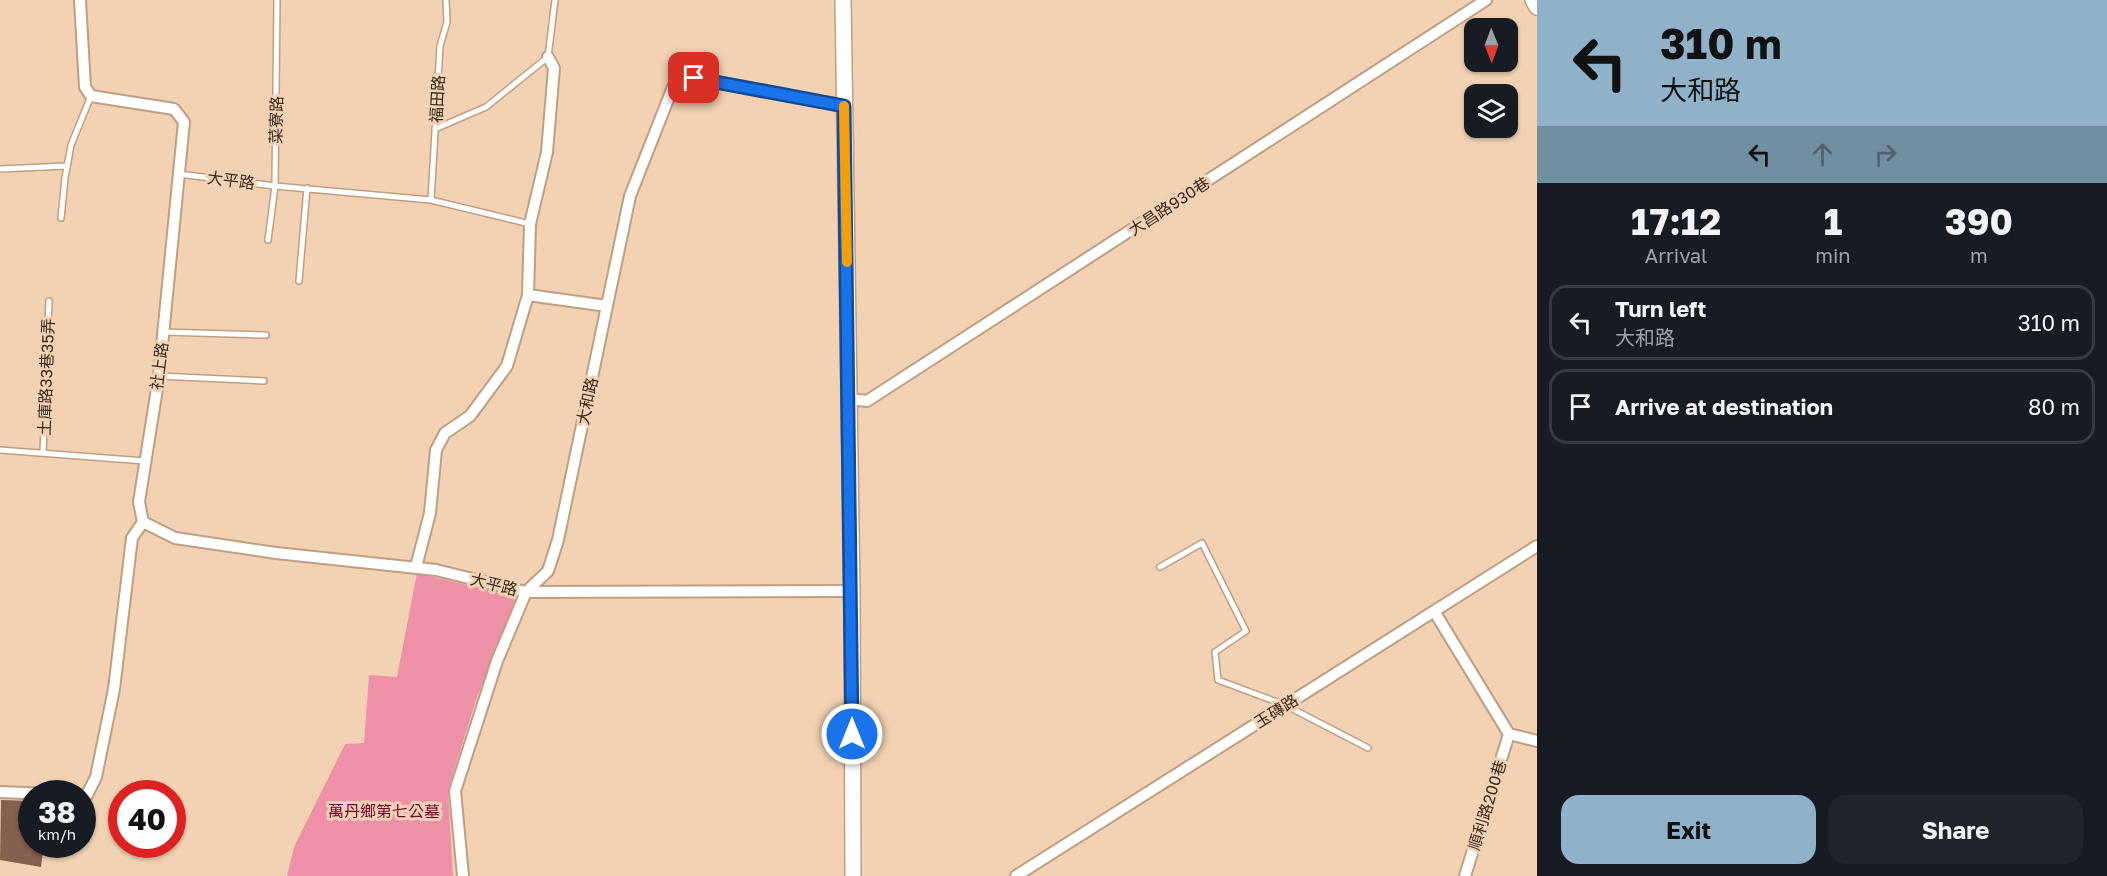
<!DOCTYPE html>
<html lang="en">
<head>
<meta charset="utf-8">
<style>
	body { margin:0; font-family:"Golos Text","Noto Sans TC",sans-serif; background:#20242c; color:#f1f3f6; height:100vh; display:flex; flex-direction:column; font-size:22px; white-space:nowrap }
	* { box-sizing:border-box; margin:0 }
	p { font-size:20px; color:#9ea1a6 }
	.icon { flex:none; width:33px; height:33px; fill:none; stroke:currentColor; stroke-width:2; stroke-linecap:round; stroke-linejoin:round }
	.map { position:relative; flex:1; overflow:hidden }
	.side { display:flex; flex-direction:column; background:#171b24; width:570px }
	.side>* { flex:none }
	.banner { background:#8fb2ca; color:#111; overflow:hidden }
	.needle { width:39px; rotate:179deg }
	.controls { position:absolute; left:1464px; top:18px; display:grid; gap:12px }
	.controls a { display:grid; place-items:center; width:54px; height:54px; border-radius:12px; background:#171b24; box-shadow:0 2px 4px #0004; font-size:30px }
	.speed { position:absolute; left:18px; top:780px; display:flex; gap:12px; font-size:30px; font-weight:700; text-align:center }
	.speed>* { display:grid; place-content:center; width:78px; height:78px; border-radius:50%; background:#171b24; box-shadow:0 2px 4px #0004; line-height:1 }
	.speed small { font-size:15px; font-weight:400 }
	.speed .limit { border:9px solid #d22; background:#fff; color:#111 }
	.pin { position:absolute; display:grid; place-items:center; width:51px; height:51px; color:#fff; margin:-26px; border-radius:12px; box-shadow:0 3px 9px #0006 }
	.me { position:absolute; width:66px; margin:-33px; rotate:0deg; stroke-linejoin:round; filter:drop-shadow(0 0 4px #0008) }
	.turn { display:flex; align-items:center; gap:21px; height:126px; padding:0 24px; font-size:27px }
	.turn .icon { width:78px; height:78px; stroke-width:2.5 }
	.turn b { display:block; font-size:42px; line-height:51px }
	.lanes { display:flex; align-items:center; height:57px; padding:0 24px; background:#0003; justify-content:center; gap:30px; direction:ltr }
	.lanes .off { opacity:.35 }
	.eta { display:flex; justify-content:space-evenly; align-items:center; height:102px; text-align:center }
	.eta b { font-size:36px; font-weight:700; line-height:42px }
	.action { display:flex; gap:12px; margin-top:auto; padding:12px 24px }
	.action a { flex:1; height:69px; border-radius:18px; background:#8fb2ca; color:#111; font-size:24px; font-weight:700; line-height:69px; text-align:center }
	.action a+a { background:#20242c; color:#f1f3f6 }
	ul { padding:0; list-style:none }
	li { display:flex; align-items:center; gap:18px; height:75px; margin:0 12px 9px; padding:0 12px; border:3px solid #363941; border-radius:18px }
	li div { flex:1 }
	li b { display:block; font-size:22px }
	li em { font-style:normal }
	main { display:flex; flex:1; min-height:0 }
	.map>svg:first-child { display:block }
</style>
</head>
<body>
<main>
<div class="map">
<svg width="1537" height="876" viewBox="0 0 1537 876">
	<rect width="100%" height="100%" fill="#f3d2b3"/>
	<path fill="#ee91a8" d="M417 573 517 597 476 700 448 790 453 876H287L294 847 345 744 364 743 369 675 397 677Z"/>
	<path fill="#855f4f" d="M1 800 32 801V844H44L41 867 0 860Z"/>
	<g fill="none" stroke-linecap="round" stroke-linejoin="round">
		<g stroke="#bf9f81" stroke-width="8">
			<path id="lane" d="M435 129 486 107 548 57 555 0
				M0 169 67 166
				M179 174 275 186 431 200 530 224
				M431 200 440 46 447 22 446 0
				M61 218 65 178 71 145 91 96
				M268 240 275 186 277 0
				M299 281 307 188
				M163 332 266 335
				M159 376 264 381
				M0 450 145 461
				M43 453 49 301
				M1160 567 1202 543 1246 631 1215 652 1218 680 1285 705 1368 748"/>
		</g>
		<g stroke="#bf9f81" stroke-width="14">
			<path id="street" d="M80 0 85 87 91 96 174 109 184 122 159 376 139 502 143 522 132 538 114 689 96 777 87 795H82
				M528 295 607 306
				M849 399 867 401 1486 0
				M143 522 175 538 276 553 436 570 526 592 852 591
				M416 567 430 513 436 450 445 433 470 416 507 366 528 295 530 224 547 152 554 68 548 57
				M1434 611 1509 734 1537 741
				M0 792 49 794
				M463 876 455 791 497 661 526 592 548 571 558 540 630 196 673 87 694 78 844 106
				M1016 876 1537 546
				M1465 876 1509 734"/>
		</g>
		<g stroke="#bf9f81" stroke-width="18">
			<path id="secondary" d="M843 0 852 591 853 876
				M1533 0 1537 7"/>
		</g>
		<use href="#lane" stroke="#fff" stroke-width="5"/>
		<use href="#street" stroke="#fff" stroke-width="10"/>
		<use href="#secondary" stroke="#fff" stroke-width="15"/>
	</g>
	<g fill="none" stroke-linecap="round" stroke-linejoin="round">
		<g stroke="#114b97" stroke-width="15">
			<path id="route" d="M694 78 844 106 852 734"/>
		</g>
		<use href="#route" stroke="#1a73e8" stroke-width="10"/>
		<path stroke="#f59e0b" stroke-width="10" d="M844 106 847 262"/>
	</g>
	<g text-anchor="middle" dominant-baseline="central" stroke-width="6" stroke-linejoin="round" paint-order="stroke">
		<g font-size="16" fill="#36291d" stroke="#f3d2b3">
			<text transform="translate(437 99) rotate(-87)">福田路</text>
			<text transform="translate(276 120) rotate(-89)">菜寮路</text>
			<text transform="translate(231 180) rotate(7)">大平路</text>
			<text transform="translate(1169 206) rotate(-33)">大昌路930巷</text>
			<text transform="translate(159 366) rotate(-83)">社上路</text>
			<text transform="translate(46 377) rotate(-88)">土庫路33巷35弄</text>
			<text transform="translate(587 401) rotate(-78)">大和路</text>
			<text transform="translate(494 584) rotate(14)">大平路</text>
			<text transform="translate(1276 711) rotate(-32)">玉磚路</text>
			<text transform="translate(1487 805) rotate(-73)">順利路200巷</text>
		</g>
		<g font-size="16" fill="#740033" stroke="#f3d2b3">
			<text x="384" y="811">萬丹鄉第七公墓</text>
		</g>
	</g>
</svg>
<div class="controls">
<a><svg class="needle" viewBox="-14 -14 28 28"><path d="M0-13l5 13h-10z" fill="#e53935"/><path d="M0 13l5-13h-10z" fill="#9ea1a6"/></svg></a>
<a><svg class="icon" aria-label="layers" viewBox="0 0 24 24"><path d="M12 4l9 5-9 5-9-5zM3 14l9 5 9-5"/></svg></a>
</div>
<div class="speed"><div>38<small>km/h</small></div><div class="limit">40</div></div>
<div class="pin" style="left:694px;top:78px;background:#d93025"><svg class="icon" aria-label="arrive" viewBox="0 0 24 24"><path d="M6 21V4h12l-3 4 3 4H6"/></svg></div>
<svg class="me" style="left:852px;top:734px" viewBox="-20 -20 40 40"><circle r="17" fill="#1a73e8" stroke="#fff" stroke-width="3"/><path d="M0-11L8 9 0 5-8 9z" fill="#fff"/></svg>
</div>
<section class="side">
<div class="banner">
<div class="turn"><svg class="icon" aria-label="left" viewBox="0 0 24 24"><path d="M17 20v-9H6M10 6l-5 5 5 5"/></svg><div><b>310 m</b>大和路</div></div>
<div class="lanes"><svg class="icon" aria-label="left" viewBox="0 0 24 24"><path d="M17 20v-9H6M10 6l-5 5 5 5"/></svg><svg class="icon off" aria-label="ahead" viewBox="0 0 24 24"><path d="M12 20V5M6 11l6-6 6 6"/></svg><svg class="icon off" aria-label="right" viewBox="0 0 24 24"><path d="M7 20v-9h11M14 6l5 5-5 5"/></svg></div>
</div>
<div class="eta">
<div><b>17:12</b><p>Arrival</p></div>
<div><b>1</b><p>min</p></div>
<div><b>390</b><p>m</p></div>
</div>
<ul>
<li><svg class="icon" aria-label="left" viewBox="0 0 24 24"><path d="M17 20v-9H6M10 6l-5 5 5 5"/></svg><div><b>Turn left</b><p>大和路</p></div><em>310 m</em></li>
<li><svg class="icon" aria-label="arrive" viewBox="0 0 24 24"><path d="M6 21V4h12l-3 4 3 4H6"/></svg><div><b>Arrive at destination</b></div><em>80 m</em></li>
</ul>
<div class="action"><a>Exit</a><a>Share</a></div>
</section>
</main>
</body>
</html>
